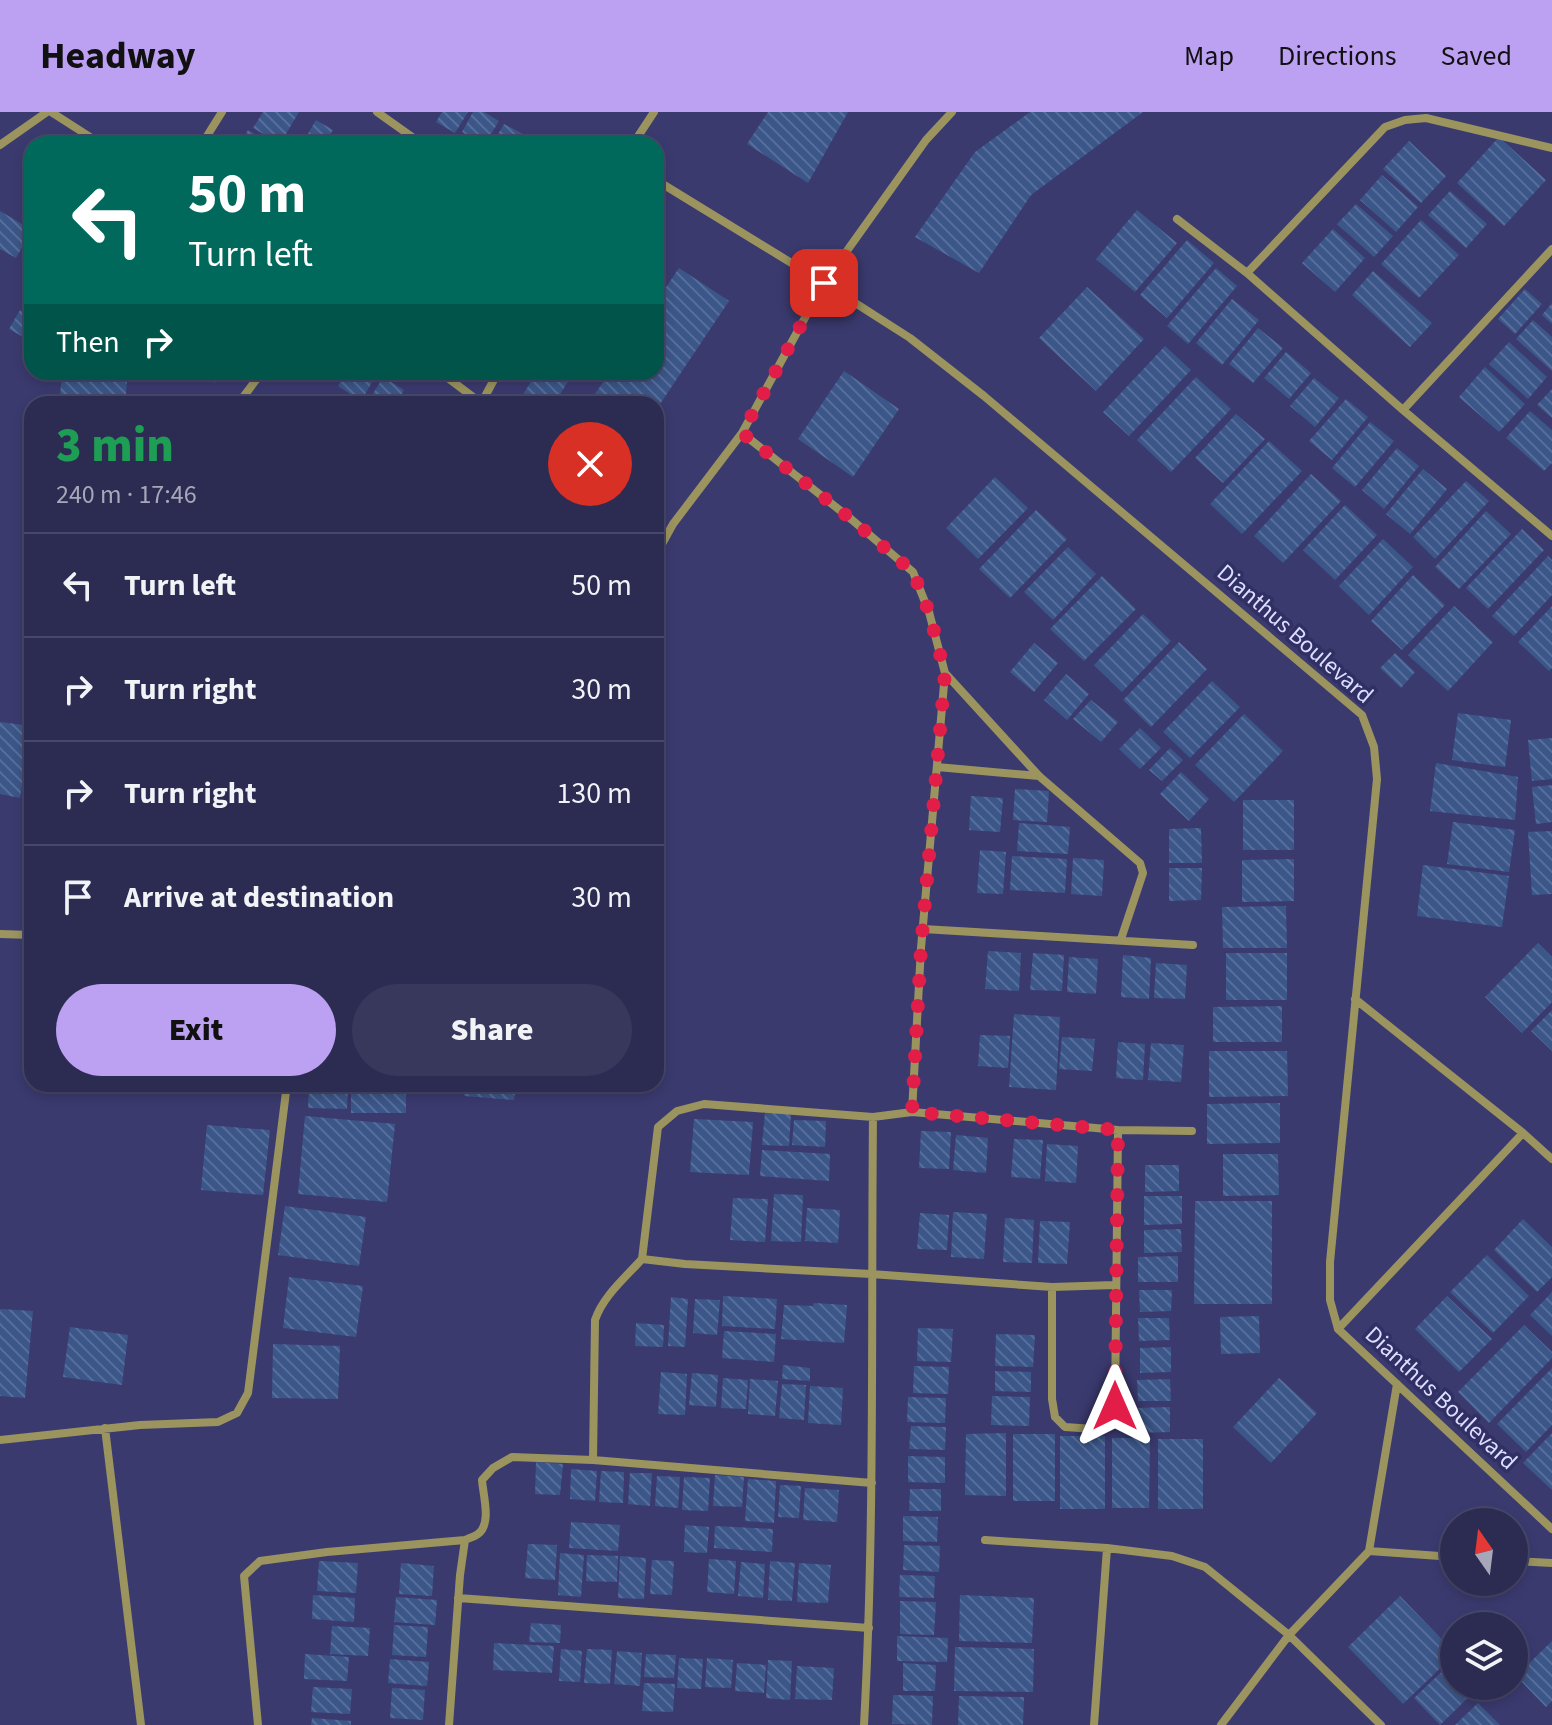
<!DOCTYPE html>
<html lang="en">
<head>
<meta charset="utf-8">
<style>
	body { margin:0; font-family:"Source Sans 3",sans-serif; background:#38385d; color:#f1f3f6; height:100vh; display:flex; flex-direction:column; font-size:30px; white-space:nowrap }
	* { box-sizing:border-box; margin:0 }
	p { font-size:26px; color:#a6a7b8 }
	.icon { flex:none; width:44px; height:44px; fill:none; stroke:currentColor; stroke-width:2; stroke-linecap:round; stroke-linejoin:round }
	.map { position:relative; flex:1; overflow:hidden }
	.drawer { position:absolute; left:24px; top:284px; width:640px; height:696px; display:flex; flex-direction:column; background:#2c2c53; border-radius:24px; box-shadow:0 4px 12px #0003,0 0 0 2px #48486a }
	.drawer>* { flex:none }
	.top-card { position:absolute; left:24px; top:24px; width:640px; height:244px; border-radius:24px; box-shadow:0 4px 12px #0003,0 0 0 2px #48486a; background:#00695c; color:#fff; overflow:hidden }
	.needle { width:52px; rotate:346deg }
	.controls { position:absolute; left:1440px; top:1396px; display:grid; gap:16px }
	.controls a { display:grid; place-items:center; width:88px; height:88px; border-radius:50%; background:#2c2c53; box-shadow:0 4px 12px #0003,0 0 0 2px #48486a; font-size:40px }
	.pin { position:absolute; display:grid; place-items:center; width:68px; height:68px; color:#fff; margin:-34px; border-radius:16px; box-shadow:0 4px 12px #0006 }
	.me { position:absolute; width:88px; margin:-44px; rotate:0deg; stroke-linejoin:round; filter:drop-shadow(0 0 6px #0008) }
	.turn { display:flex; align-items:center; gap:28px; height:168px; padding:0 32px; font-size:36px }
	.turn .icon { width:104px; height:104px; stroke-width:2.5 }
	.turn b { display:block; font-size:56px; line-height:68px }
	.then { display:flex; align-items:center; height:76px; padding:0 32px; background:#0003; gap:16px; font-size:30px }
	.round { display:grid; place-items:center; flex:none; width:84px; height:84px; border-radius:42px; background:#38385d }
	.headline { display:flex; align-items:center; justify-content:space-between; height:136px; padding:0 32px }
	h1 { font-size:48px; font-weight:800; line-height:60px; color:#1e9e55 }
	.primary-button { display:flex; gap:16px; margin-top:auto; padding:16px 32px }
	.primary-button a { flex:1; height:92px; border-radius:48px; background:#bca0f2; color:#111; font-size:32px; font-weight:800; line-height:92px; text-align:center }
	.primary-button a+a { background:#38385d; color:#f1f3f6 }
	ul { padding:0; list-style:none }
	li { display:flex; align-items:center; gap:24px; height:104px; padding:0 32px; border-top:2px solid #48486a }
	li div { flex:1 }
	li b { display:block; font-size:30px }
	li em { font-style:normal }
	header { display:flex; align-items:center; gap:48px; box-sizing:border-box; height:112px; padding:0 40px; background:#bca0f2; color:#111 }
	header strong { font-size:38px }
	nav { display:flex; gap:44px; margin-inline-start:auto; font-size:28px }
	.map>svg:first-child { display:block }
</style>
</head>
<body>
<header>
<strong>Headway</strong>
<nav><a>Map</a><a>Directions</a><a>Saved</a></nav>
</header>
<div class="map">
<svg width="1552" height="1613" viewBox="0 0 1552 1613">
	<defs>
		<pattern id="building-back-hatch" width="6" height="6" patternUnits="userSpaceOnUse" patternTransform="scale(2)"><rect width="6" height="6" fill="#3b5688"/><path d="M-1 5l2 2M0 0l6 6M5-1l2 2" fill="none" stroke="#576e9a"/></pattern>
	</defs>
	<rect width="100%" height="100%" fill="#3b3a6f"/>
	<path fill="url(#building-back-hatch)" d="M263 0H299L280 32 253 16Z
		M442 0H468L455 21 436 10Z
		M473 0H484L499 9 485 32H482L462 20Z
		M768 0H848L808 71 747 32Z
		M1030 0H1143L1031 83 979 161 915 125 975 40Z
		M316 8 333 18 324 32H302Z
		M504 12 523 22 517 32H492Z
		M248 18 272 32H240Z
		M341 22 357 32H335Z
		M1499 25 1546 68 1504 114 1457 71Z
		M1409 29 1446 64 1421 91 1383 57Z
		M1382 63 1418 95 1396 120 1360 88Z
		M1450 79 1487 112 1466 136 1428 103Z
		M1356 92 1393 124 1374 145 1337 112Z
		M1137 98 1177 131 1135 180 1096 147Z
		M0 99 32 118 16 146 0 137Z
		M1421 108 1459 143 1419 186 1381 152Z
		M1333 117 1365 146 1335 180 1302 151Z
		M1187 128 1214 151 1167 206 1140 183Z
		M679 156 729 189 656 298V292H588L610 260H656V190Z
		M1216 156 1237 174 1188 232 1167 214Z
		M1373 159 1432 211 1410 235 1352 183Z
		M1087 175 1144 227 1096 279 1039 226Z
		M1525 177 1542 192 1515 222 1498 207Z
		M1232 187 1259 208 1222 253 1196 231Z
		M1552 191V212L1542 203Z
		M20 198 32 205V230L9 217Z
		M1533 208 1552 225V259L1516 227Z
		M1258 216 1283 236 1253 271 1229 252Z
		M1509 230 1547 265 1528 287 1489 252Z
		M1165 234 1191 258 1129 324 1103 300Z
		M1286 240 1311 261 1289 287 1264 266Z
		M1485 255 1525 292 1499 320 1459 285Z
		M844 259 899 297 853 365 798 327Z
		M196 260H222L215 271Z
		M318 260H341L335 270Z
		M346 260H378L361 289 338 274Z
		M537 260H574L554 292H517Z
		M62 264 127 270 125 292H59Z
		M383 265 404 278 396 292H367Z
		M1196 265 1231 297 1171 360 1137 328Z
		M1314 266 1339 286 1315 315 1290 294Z
		M1552 277V306L1537 293Z
		M408 283 423 292H402Z
		M1346 287 1368 305 1332 348 1309 329Z
		M1530 299 1552 318V351L1544 359 1506 326Z
		M1236 302 1265 327 1223 371 1195 346Z
		M1370 310 1394 329 1355 375 1332 356Z
		M1269 329 1302 359 1242 422 1210 392Z
		M1397 336 1419 354 1384 397 1362 378Z
		M1423 357 1447 377 1410 422 1386 402Z
		M1311 362 1341 389 1283 451 1254 424Z
		M995 365 1028 396 978 447 946 416Z
		M1466 369 1489 389 1435 447 1413 425Z
		M1345 393 1377 423 1335 468 1303 438Z
		M1036 398 1067 427 1010 486 979 457Z
		M1486 399 1511 422 1459 477 1435 455Z
		M1522 417 1544 438 1488 497 1466 476Z
		M1383 427 1413 455 1369 503 1339 474Z
		M1068 435 1096 462 1053 508 1024 480Z
		M1548 444 1552 448V483L1514 524 1492 504Z
		M1413 463 1445 493 1402 538 1371 509Z
		M1102 464 1136 497 1084 549 1050 517Z
		M1454 494 1493 530 1448 579 1408 543Z
		M1552 494V556L1549 559 1518 530Z
		M1143 502 1171 529 1122 580 1094 553Z
		M1179 530 1207 557 1151 615 1123 588Z
		M1034 531 1058 551 1034 580 1010 560Z
		M1395 541 1415 560 1401 576 1380 556Z
		M1066 562 1089 582 1067 608 1044 588Z
		M1212 569 1240 595 1190 646 1163 620Z
		M1091 588 1118 610 1101 630 1073 607Z
		M1458 601 1511 608 1505 655 1452 648Z
		M1244 602 1283 639 1234 690 1195 653Z
		M0 610 32 614 20 686 0 682Z
		M1140 616 1161 636 1140 657 1119 637Z
		M1552 626V667L1532 669 1528 628Z
		M1170 636 1183 648 1162 669 1149 658Z
		M1436 651 1518 665 1515 708 1430 699Z
		M1181 660 1209 687 1189 709 1160 682Z
		M1552 673V710L1536 712 1532 675Z
		M1015 677 1049 679 1047 710 1013 708Z
		M971 684 1003 686 1000 720 969 718Z
		M1243 688H1294V738H1243Z
		M1453 710 1515 718 1509 760 1447 752Z
		M1019 711 1070 715 1068 742 1017 739Z
		M1201 716 1202 751H1169V717Z
		M1552 719V782L1532 783 1528 720Z
		M980 738 1006 740 1003 782 977 781Z
		M1012 744 1067 747 1065 781 1010 778Z
		M1073 746 1104 748 1102 784 1071 782Z
		M1294 747V789L1242 790V748Z
		M1423 753 1509 764 1502 815 1417 804Z
		M1169 756H1202L1201 788 1169 789Z
		M1286 794 1287 836H1223L1222 795Z
		M1538 831 1552 845V890L1522 921 1485 885Z
		M988 839 1021 841 1019 879 985 877Z
		M1033 841 1064 843 1062 879 1030 878Z
		M1226 841H1287V888H1226Z
		M1123 843 1151 846 1149 887 1121 885Z
		M1069 845 1098 847 1096 882 1067 880Z
		M1156 851 1187 853 1185 887 1154 886Z
		M1282 894V930H1213V895Z
		M1552 898V939L1531 919Z
		M1014 902 1060 905 1056 978 1009 975Z
		M980 923 1010 924 1008 956 978 954Z
		M1062 925 1095 927 1092 959 1059 957Z
		M1118 930 1145 932 1143 968 1116 966Z
		M1151 931 1184 933 1181 970 1148 968Z
		M1209 939H1287L1288 984 1209 985Z
		M309 972H348L347 997 308 996Z
		M466 972H516L514 988 464 984Z
		M351 981H406V1001H351Z
		M1280 991V1031L1207 1032V992Z
		M765 1000 791 1001 789 1034 762 1033Z
		M305 1004 395 1012 387 1090 298 1082Z
		M694 1007 753 1010 749 1063 690 1060Z
		M794 1008 826 1009 825 1035 792 1033Z
		M207 1013 270 1018 263 1083 201 1078Z
		M921 1019 951 1020 949 1057 919 1056Z
		M956 1023 988 1026 986 1061 953 1058Z
		M1014 1027 1043 1028 1040 1067 1011 1065Z
		M1047 1032 1078 1034 1076 1071 1045 1069Z
		M762 1038 830 1042 829 1069 760 1064Z
		M1223 1042H1278L1279 1083 1223 1084Z
		M1145 1053H1179V1079L1145 1080Z
		M774 1082 803 1083 801 1130 771 1129Z
		M1144 1084H1182V1112L1144 1113Z
		M733 1086 768 1087 765 1130 730 1128Z
		M1195 1089H1272V1192H1194Z
		M285 1094 366 1105 359 1154 278 1143Z
		M807 1096 840 1098 838 1131 805 1129Z
		M953 1100 987 1102 984 1147 951 1145Z
		M920 1101 949 1103 947 1138 917 1137Z
		M1005 1106 1034 1108 1032 1151 1003 1150Z
		M1523 1107 1552 1135V1165L1537 1180 1494 1138Z
		M1040 1109 1070 1110 1067 1152 1038 1151Z
		M1181 1117 1182 1140 1144 1141V1118Z
		M1487 1143 1529 1184 1493 1221 1450 1180Z
		M1178 1144V1170H1138V1145Z
		M289 1165 363 1174 356 1225 283 1216Z
		M1139 1178H1172L1171 1199 1140 1200Z
		M1552 1180V1224L1530 1203Z
		M723 1184 777 1187 775 1217 722 1214Z
		M1447 1184 1492 1227 1459 1260 1415 1217Z
		M671 1185 688 1187 685 1235 668 1234Z
		M695 1187 720 1188 717 1223 693 1221Z
		M814 1191 847 1193 844 1231 781 1227 784 1193 813 1194Z
		M0 1197 33 1199 25 1286 0 1284Z
		M1259 1204 1260 1241 1221 1242 1220 1205Z
		M1138 1206H1169L1170 1228 1139 1229Z
		M636 1211 664 1213 663 1235 635 1234Z
		M1524 1213 1552 1240V1246L1489 1311 1458 1280Z
		M70 1215 128 1223 122 1273 63 1265Z
		M918 1216 953 1217 951 1250 917 1249Z
		M724 1219 776 1222 774 1250 722 1246Z
		M996 1222 1035 1223 1033 1255 995 1254Z
		M273 1232 340 1234 338 1287 272 1286Z
		M1171 1235V1260L1140 1261V1236Z
		M783 1253 810 1256V1269L782 1267Z
		M914 1254 949 1255 948 1282 913 1281Z
		M1552 1256V1313L1526 1340 1497 1312Z
		M995 1259 1031 1260V1280L995 1279Z
		M661 1260 687 1262 685 1303 658 1302Z
		M692 1261 718 1263 716 1295 689 1293Z
		M723 1266 748 1268 746 1297 721 1296Z
		M1279 1266 1317 1301 1271 1351 1233 1315Z
		M750 1267 778 1269 775 1304 748 1302Z
		M1170 1267 1171 1289H1138L1137 1268Z
		M782 1272 806 1273 804 1308 779 1306Z
		M810 1274 843 1276 841 1313 808 1311Z
		M992 1284 1030 1285 1029 1314 991 1313Z
		M908 1285 946 1286 945 1311 907 1310Z
		M1170 1295V1320L1135 1321V1296Z
		M911 1314 946 1315 945 1338 909 1337Z
		M1006 1321V1384L965 1383 966 1322Z
		M1552 1321V1378L1523 1351Z
		M1013 1322H1055V1389H1013Z
		M1060 1324H1105V1397H1060Z
		M1112 1326H1150L1149 1396H1112Z
		M1158 1327H1203V1397H1158Z
		M908 1344 945 1345V1371L908 1370Z
		M536 1350 563 1352 560 1383 535 1382Z
		M571 1357 597 1359 595 1389 570 1387Z
		M601 1359 624 1360 623 1391 599 1390Z
		M630 1361H652L650 1394 628 1392Z
		M715 1363 744 1365 742 1395 713 1394Z
		M657 1364 680 1365 678 1396 655 1394Z
		M684 1365 710 1366 708 1399 682 1398Z
		M748 1367 776 1369 774 1411 745 1409Z
		M780 1373 801 1374 799 1406 778 1405Z
		M805 1376 839 1378 837 1410 803 1408Z
		M910 1377H941V1399H909Z
		M903 1404 938 1405 937 1430 903 1429Z
		M571 1410 620 1413 618 1439 569 1436Z
		M685 1413 709 1415 707 1441 684 1440Z
		M715 1414 773 1417 772 1440 714 1436Z
		M528 1432 557 1433 555 1468 525 1466Z
		M904 1433 940 1434 939 1460 903 1458Z
		M560 1441 584 1443 581 1485 558 1483Z
		M587 1443 618 1444 617 1470 586 1469Z
		M620 1444 646 1446 644 1487 618 1486Z
		M709 1447 736 1449 734 1482 707 1480Z
		M652 1448 674 1449 672 1483 650 1482Z
		M319 1449 358 1451 356 1481 317 1479Z
		M770 1449 795 1451 792 1489 768 1488Z
		M741 1450 765 1452 763 1486 738 1484Z
		M401 1451 434 1454 432 1484 399 1482Z
		M799 1451 831 1453 828 1491 797 1490Z
		M900 1463 935 1464 934 1486 899 1485Z
		M313 1483 355 1486 354 1510 312 1507Z
		M960 1483 1034 1486 1032 1531 959 1529Z
		M1400 1484 1454 1540V1543L1403 1592 1348 1535Z
		M396 1485 437 1488 435 1513 394 1510Z
		M900 1489 936 1490 934 1523 900 1522Z
		M531 1511 561 1513 560 1531 529 1530Z
		M394 1513 428 1515 426 1545 392 1543Z
		M332 1514 370 1516 368 1544 330 1542Z
		M897 1524 948 1526 947 1550 897 1549Z
		M1552 1529V1589L1546 1595 1516 1564Z
		M494 1531 554 1534 552 1561 493 1558Z
		M955 1535 1034 1537 1033 1580 954 1579Z
		M561 1537 582 1539 580 1570 559 1569Z
		M587 1537 612 1538 610 1572 584 1571Z
		M617 1539 642 1541 640 1574 614 1572Z
		M305 1542 349 1545 347 1569 304 1567Z
		M646 1542 676 1543 674 1566 644 1565Z
		M679 1546 703 1547 701 1577 677 1576Z
		M707 1546 733 1548 731 1576 705 1575Z
		M390 1547 429 1550 427 1574 388 1571Z
		M768 1548 792 1549 790 1588 766 1586Z
		M1454 1548V1574H1480L1440 1613 1414 1586Z
		M737 1551 766 1553 764 1581 735 1579Z
		M903 1551 936 1553 935 1579H903Z
		M797 1554 834 1556 832 1588 795 1587Z
		M644 1571 675 1572 673 1600 642 1599Z
		M313 1575 352 1577 350 1602 311 1600Z
		M392 1576 425 1578 423 1608 390 1606Z
		M893 1583 933 1584 932 1613 892 1612Z
		M959 1584 1024 1585 1023 1613H958Z
		M1478 1591 1500 1613H1455Z
		M312 1606 351 1609V1613H311Z"/>
	<g fill="none" stroke-linecap="round" stroke-linejoin="round">
		<path stroke="#9b945f" stroke-width="8" d="M51 0 101 32
			M377 0 422 32
			M202 32 222 0
			M633 32 654 0
			M0 33 47 0
			M656 68 824 171 910 226 984 284 1362 603 1374 635 1377 667 1330 1150V1188L1338 1217 1552 1417
			M1177 107 1247 161 1403 298 1552 424
			M1247 161 1385 15 1405 8 1426 6 1552 36
			M440 260 481 291
			M238 292 262 260
			M481 292 498 260
			M1403 298 1552 137
			M742 321 851 407 913 460 929 500 945 561 921 836 912 1000
			M656 443 673 412 742 321 824 171 926 28 952 0
			M945 561 1039 664 1140 751 1143 761 1121 827
			M937 655 1039 664
			M923 817 1193 833
			M0 822 32 823
			M1355 887 1523 1021 1552 1047
			M1115 1173 1052 1175 871 1162 685 1152 642 1147 658 1015 677 999 704 992 873 1005 912 1000 1118 1018 1192 1019
			M1052 1175V1287L1055 1305 1065 1315 1094 1317 1108 1306 1115 1294 1118 1018
			M1338 1217 1523 1021
			M1397 1272 1369 1439 1454 1445
			M105 1316 141 1613
			M0 1328 140 1313 218 1310 237 1301 248 1281 287 972
			M593 1348 595 1208C603 1184 626 1165 642 1147
			M985 1428 1107 1436 1172 1444 1205 1455 1289 1523 1381 1613
			M1514 1449 1552 1451
			M458 1486 869 1516
			M258 1613 244 1464 260 1449 327 1440 465 1428C469 1426 474 1425 478 1422 492 1412 483 1383 482 1368L493 1356 512 1345 593 1348 872 1371
			M449 1613 460 1463 465 1428
			M864 1613C875 1410 871 1207 873 1005
			M1094 1613 1107 1436
			M1221 1613 1289 1523 1369 1439"/>
	</g>
	<g fill="none" stroke-linecap="round" stroke-linejoin="round">
		<path stroke="#e11d48" stroke-width="14" stroke-dasharray="0 25.2" d="M824 171 742 321 851 407 913 460 929 500 945 561 921 836 912 1000 1118 1018 1115 1294"/>
	</g>
	<g text-anchor="middle" dominant-baseline="central" stroke-width="7" stroke-linejoin="round" paint-order="stroke">
		<g font-size="24" fill="#dbdeff" stroke="#312f63">
			<text transform="translate(1295 522) rotate(41)">Dianthus Boulevard</text>
			<text transform="translate(1441 1286) rotate(43)">Dianthus Boulevard</text>
		</g>
	</g>
</svg>
<div class="controls">
<a><svg class="needle" viewBox="-14 -14 28 28"><path d="M0-13l5 13h-10z" fill="#e53935"/><path d="M0 13l5-13h-10z" fill="#a6a7b8"/></svg></a>
<a><svg class="icon" aria-label="layers" viewBox="0 0 24 24"><path d="M12 4l9 5-9 5-9-5zM3 14l9 5 9-5"/></svg></a>
</div>
<div class="pin" style="left:824px;top:171px;background:#d93025"><svg class="icon" aria-label="arrive" viewBox="0 0 24 24"><path d="M6 21V4h12l-3 4 3 4H6"/></svg></div>
<svg class="me" style="left:1115px;top:1294px" viewBox="-20 -20 40 40"><path d="M0-17L14 15 0 8-14 15z" fill="#e11d48" stroke="#fff" stroke-width="4"/></svg>
<div class="top-card">
<div class="turn"><svg class="icon" aria-label="left" viewBox="0 0 24 24"><path d="M17 20v-9H6M10 6l-5 5 5 5"/></svg><div><b>50 m</b>Turn left</div></div>
<div class="then">Then<svg class="icon" aria-label="right" viewBox="0 0 24 24"><path d="M7 20v-9h11M14 6l5 5-5 5"/></svg></div>
</div>
<section class="drawer">
<div class="headline"><div><h1>3 min</h1><p>240 m · 17:46</p></div><a class="round" style="background:#d93025;color:#fff"><svg class="icon" aria-label="close" viewBox="0 0 24 24"><path d="M6 6l12 12M18 6L6 18"/></svg></a></div>
<ul>
<li><svg class="icon" aria-label="left" viewBox="0 0 24 24"><path d="M17 20v-9H6M10 6l-5 5 5 5"/></svg><div><b>Turn left</b></div><em>50 m</em></li>
<li><svg class="icon" aria-label="right" viewBox="0 0 24 24"><path d="M7 20v-9h11M14 6l5 5-5 5"/></svg><div><b>Turn right</b></div><em>30 m</em></li>
<li><svg class="icon" aria-label="right" viewBox="0 0 24 24"><path d="M7 20v-9h11M14 6l5 5-5 5"/></svg><div><b>Turn right</b></div><em>130 m</em></li>
<li><svg class="icon" aria-label="arrive" viewBox="0 0 24 24"><path d="M6 21V4h12l-3 4 3 4H6"/></svg><div><b>Arrive at destination</b></div><em>30 m</em></li>
</ul>
<div class="primary-button"><a>Exit</a><a>Share</a></div>
</section>
</div>
</body>
</html>
